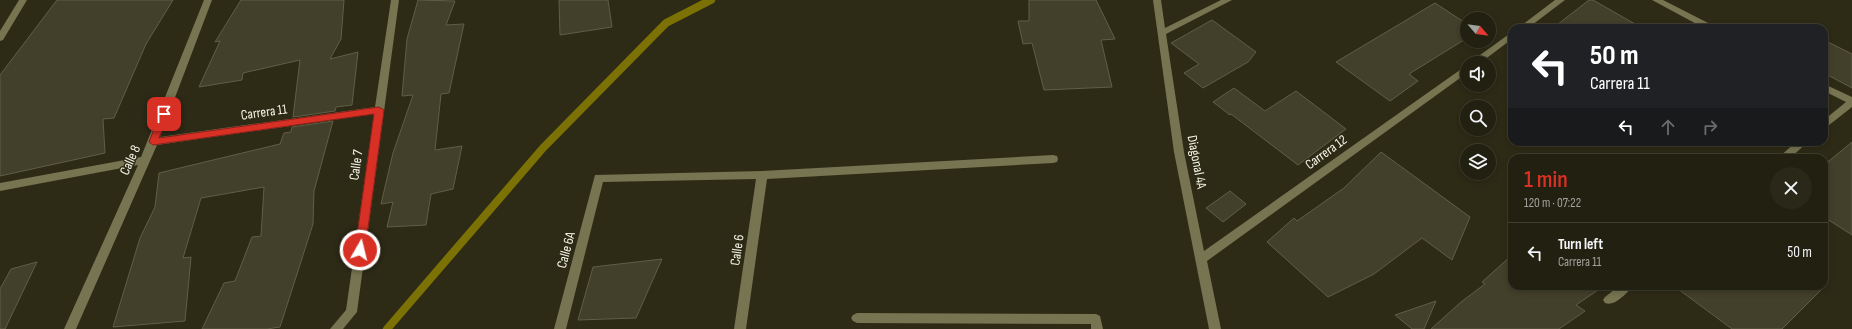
<!DOCTYPE html>
<html lang="en">
<head>
<meta charset="utf-8">
<style>
	body { margin:0; font-family:"Sofia Sans Condensed",sans-serif; background:#2a2819; color:#f1f3f6; height:100vh; display:flex; flex-direction:column; font-size:15px; white-space:nowrap }
	* { box-sizing:border-box; margin:0 }
	p { font-size:13px; color:#a2a39f }
	.icon { flex:none; width:22px; height:22px; fill:none; stroke:currentColor; stroke-width:2; stroke-linecap:round; stroke-linejoin:round }
	.map { position:relative; flex:1; overflow:hidden }
	.sheet { position:absolute; left:1508px; top:154px; width:320px; height:136px; display:flex; flex-direction:column; background:#222010; border-radius:12px; box-shadow:0 2px 6px #0003,0 0 0 1px #3f3e30 }
	.sheet>* { flex:none }
	.guide { position:absolute; left:1508px; top:24px; width:320px; height:122px; border-radius:12px; box-shadow:0 2px 6px #0003,0 0 0 1px #3f3e30; background:#202124; color:#fff; overflow:hidden }
	.needle { width:26px; rotate:118deg }
	.buttons { position:absolute; left:1460px; top:12px; display:grid; gap:8px }
	.buttons a { display:grid; place-items:center; width:36px; height:36px; border-radius:50%; background:#222010; box-shadow:0 2px 6px #0003,0 0 0 1px #3f3e30; font-size:20px }
	.pin { position:absolute; display:grid; place-items:center; width:34px; height:34px; color:#fff; margin:-17px; border-radius:8px; box-shadow:0 2px 6px #0006 }
	.me { position:absolute; width:44px; margin:-22px; rotate:8deg; stroke-linejoin:round; filter:drop-shadow(0 0 3px #0008) }
	.turn { display:flex; align-items:center; gap:14px; height:84px; padding:0 16px; font-size:18px }
	.turn .icon { width:52px; height:52px; stroke-width:2.5 }
	.turn b { display:block; font-size:28px; line-height:34px }
	.lanes { display:flex; align-items:center; height:38px; padding:0 16px; background:#0003; justify-content:center; gap:20px; direction:ltr }
	.lanes .off { opacity:.35 }
	.round { display:grid; place-items:center; flex:none; width:42px; height:42px; border-radius:21px; background:#2a2819 }
	.head { display:flex; align-items:center; justify-content:space-between; height:68px; padding:0 16px }
	h1 { font-size:24px; font-weight:600; line-height:30px; color:#d93025 }
	ul { padding:0; list-style:none }
	li { display:flex; align-items:center; gap:12px; height:60px; padding:0 16px; border-top:1px solid #3f3e30 }
	li div { flex:1 }
	li b { display:block; font-size:15px }
	li em { font-style:normal }
	.map>svg:first-child { display:block }
</style>
</head>
<body>
<div class="map">
<svg width="1852" height="329" viewBox="0 0 1852 329">
	<rect width="100%" height="100%" fill="#2d2b16"/>
	<g fill="none" stroke-linecap="round" stroke-linejoin="round">
		<path stroke="#7c7104" stroke-width="8" d="M387 329 543 148 666 23 711 0"/>
	</g>
	<path fill="#423f2a" stroke="#615e47" d="M57 0H173L146 44 114 118 103 119 105 153 0 176V75Z
		M241 0H344L341 39 330 59 358 52 352 105 336 107 335 111 293 117 300 60 243 73 242 80 199 87 220 41 215 42Z
		M418 0 455 1 446 25 464 24 449 93 441 94 435 150 462 146 453 189 431 194 426 225 387 227 393 202 381 204 393 153 413 95 402 96 407 39Z
		M559 0H608L612 27 560 35Z
		M1029 0H1096L1115 39 1101 40 1112 87 1044 90 1032 43 1023 44 1018 21H1029Z
		M1589 0H1593L1642 28H1553Z
		M1435 3 1467 24V38L1409 74 1418 81 1390 101 1336 62Z
		M1212 20 1256 52 1248 62 1203 88 1184 73 1199 64 1171 43Z
		M1824 40 1852 54V88L1824 73Z
		M1234 88 1265 111 1296 91 1346 129 1298 165 1231 114 1230 115 1213 102Z
		M333 121 314 191 313 224 280 327 267 329H202L224 283 235 281 252 237 261 236 264 187 201 198 183 258 191 257 185 321 113 327 140 238 155 207 159 173 280 144 284 133 291 132 292 127Z
		M1852 142V235L1824 217V165Z
		M1381 152 1470 217 1452 260 1422 238 1374 274 1328 297 1267 242 1294 218 1297 221 1344 188Z
		M1230 191 1246 204 1223 222 1206 208Z
		M1512 255V286H1604L1576 305 1585 311 1559 329H1431L1461 302 1485 284 1482 282Z
		M662 259 636 318 578 320 593 267Z
		M37 262 5 329H0V289L11 269Z
		M1674 286H1825L1782 329H1732Z
		M1436 301 1424 329H1412L1395 315Z"/>
	<g fill="none" stroke-linecap="round" stroke-linejoin="round">
		<path fill="#777451" fill-rule="evenodd" d="M19 0H27L3 40 0 41V31Z
			M204 0H212L160 137 375 107 391 0H399L357 312 343 329H330L346 310 374 114 157 145 76 329H64L138 165 0 191V183L141 157Z
			M1153 0H1161L1165 28 1221 0H1232L1166 34 1184 152 1204 251 1467 65V73L1207 261 1221 329H1209L1174 152Z
			M1555 0H1565L1528 28H1518Z
			M1652 0H1663L1714 26 1715 28H1704Z
			M1512 32V39L1480 63H1469Z
			M1824 84 1852 97V107L1824 129V120L1846 102 1824 91Z
			M1796 142H1808L1790 158H1778Z
			M1053 155 1057 156 1058 159 1057 162 1053 163 767 179 746 329H734L756 179 603 182 566 329H554L595 175 762 171Z
			M1619 286H1633L1631 289C1624 295 1614 307 1605 303L1603 300 1605 297Z
			M857 313 1096 314 1100 316 1103 329H1091V324L857 323 853 321 851 318 853 315Z"/>
	</g>
	<path fill="#d93025" stroke="#8d1f18" d="M379 107 384 110 365 250 360 254 355 250 374 114 153 145 149 142 160 114 164 110 169 114 159 138Z"/>
	<g text-anchor="middle" dominant-baseline="central" stroke-width="3" stroke-linejoin="round" paint-order="stroke">
		<g font-size="14" fill="#f5f4e6" stroke="#2d2b16">
			<text transform="translate(264 112) rotate(-8)">Carrera 11</text>
			<text transform="translate(1326 152) rotate(-36)">Carrera 12</text>
			<text transform="translate(130 160) rotate(-66)">Calle 8</text>
			<text transform="translate(1197 162) rotate(79)">Diagonal 4A</text>
			<text transform="translate(356 165) rotate(-82)">Calle 7</text>
			<text transform="translate(566 250) rotate(-75)">Calle 6A</text>
			<text transform="translate(737 250) rotate(-82)">Calle 6</text>
		</g>
	</g>
</svg>
<div class="buttons">
<a><svg class="needle" viewBox="-14 -14 28 28"><path d="M0-13l5 13h-10z" fill="#e53935"/><path d="M0 13l5-13h-10z" fill="#a2a39f"/></svg></a>
<a><svg class="icon" aria-label="sound" viewBox="0 0 24 24"><path d="M4 9h4l5-4v14l-5-4H4zM17 9q2 3 0 6"/></svg></a>
<a><svg class="icon" aria-label="search" viewBox="0 0 24 24"><circle cx="10" cy="10" r="6"/><path d="M15 15l6 6"/></svg></a>
<a><svg class="icon" aria-label="layers" viewBox="0 0 24 24"><path d="M12 4l9 5-9 5-9-5zM3 14l9 5 9-5"/></svg></a>
</div>
<div class="pin" style="left:164px;top:114px;background:#d93025"><svg class="icon" aria-label="arrive" viewBox="0 0 24 24"><path d="M6 21V4h12l-3 4 3 4H6"/></svg></div>
<svg class="me" style="left:360px;top:250px" viewBox="-20 -20 40 40"><circle r="17" fill="#d93025" stroke="#fff" stroke-width="3"/><path d="M0-11L8 9 0 5-8 9z" fill="#fff"/></svg>
<div class="guide">
<div class="turn"><svg class="icon" aria-label="left" viewBox="0 0 24 24"><path d="M17 20v-9H6M10 6l-5 5 5 5"/></svg><div><b>50 m</b>Carrera 11</div></div>
<div class="lanes"><svg class="icon" aria-label="left" viewBox="0 0 24 24"><path d="M17 20v-9H6M10 6l-5 5 5 5"/></svg><svg class="icon off" aria-label="ahead" viewBox="0 0 24 24"><path d="M12 20V5M6 11l6-6 6 6"/></svg><svg class="icon off" aria-label="right" viewBox="0 0 24 24"><path d="M7 20v-9h11M14 6l5 5-5 5"/></svg></div>
</div>
<section class="sheet">
<div class="head"><div><h1>1 min</h1><p>120 m · 07:22</p></div><a class="round"><svg class="icon" aria-label="close" viewBox="0 0 24 24"><path d="M6 6l12 12M18 6L6 18"/></svg></a></div>
<ul>
<li><svg class="icon" aria-label="left" viewBox="0 0 24 24"><path d="M17 20v-9H6M10 6l-5 5 5 5"/></svg><div><b>Turn left</b><p>Carrera 11</p></div><em>50 m</em></li>
</ul>
</section>
</div>
</body>
</html>
